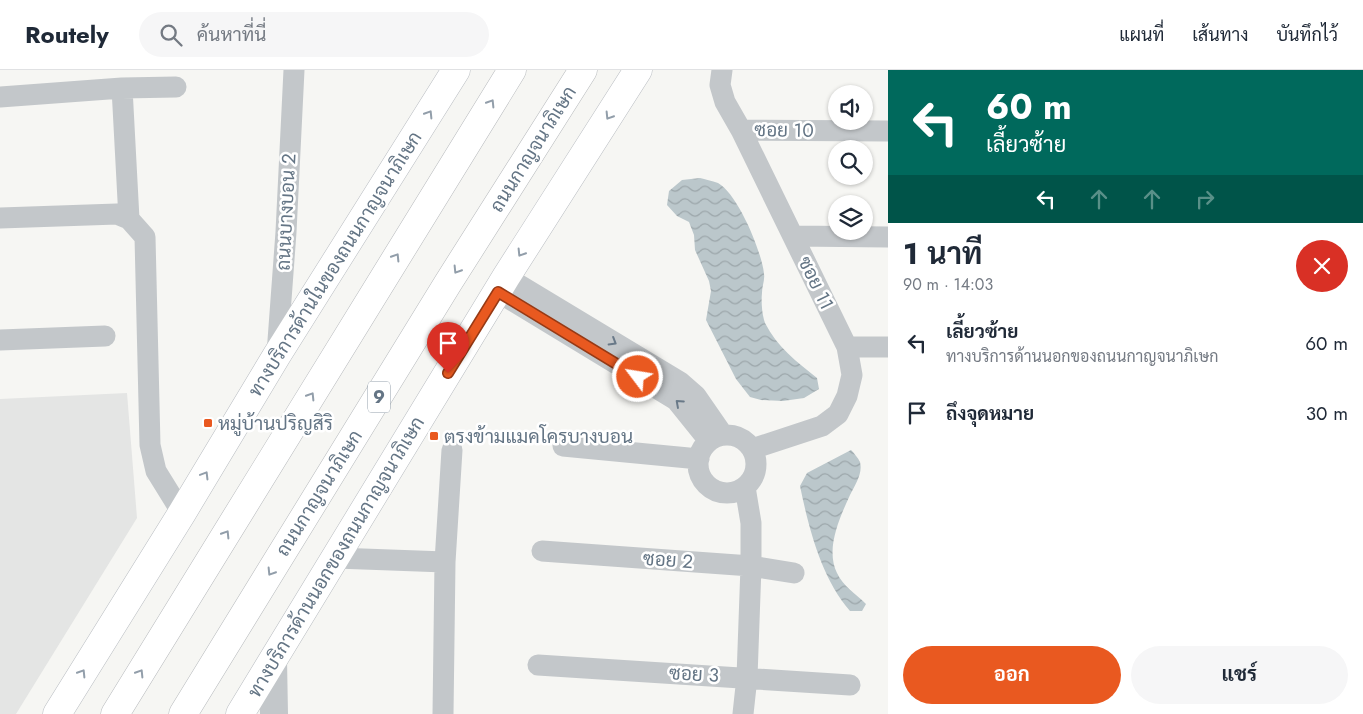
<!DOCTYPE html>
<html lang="th">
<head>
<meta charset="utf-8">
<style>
	body { margin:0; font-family:Jost,Sarabun,sans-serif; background:#f6f6f7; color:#1f2937; height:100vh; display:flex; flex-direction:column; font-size:19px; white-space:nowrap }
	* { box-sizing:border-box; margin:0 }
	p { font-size:16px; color:#747a83 }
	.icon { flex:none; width:28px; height:28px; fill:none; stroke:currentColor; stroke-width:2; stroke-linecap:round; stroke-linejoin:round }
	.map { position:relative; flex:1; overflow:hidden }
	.panel { display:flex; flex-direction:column; background:#fff; width:475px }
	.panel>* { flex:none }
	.hud { background:#00695c; color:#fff; overflow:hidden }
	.controls { position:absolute; left:828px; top:15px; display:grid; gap:10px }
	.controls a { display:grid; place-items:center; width:45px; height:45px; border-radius:50%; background:#fff; box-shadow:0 1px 4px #0004; font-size:25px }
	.pin { position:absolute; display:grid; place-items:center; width:42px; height:42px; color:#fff; margin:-51px -21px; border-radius:50% 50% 50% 0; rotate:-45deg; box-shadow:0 0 5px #0007 }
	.pin .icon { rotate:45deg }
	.me { position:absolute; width:55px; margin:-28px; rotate:301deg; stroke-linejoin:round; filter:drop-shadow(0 0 4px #0008) }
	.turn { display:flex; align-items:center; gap:18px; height:105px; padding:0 15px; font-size:22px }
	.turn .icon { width:65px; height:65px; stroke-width:2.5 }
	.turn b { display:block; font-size:35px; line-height:42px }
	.lanes { display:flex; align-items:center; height:48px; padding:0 15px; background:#0003; justify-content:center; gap:25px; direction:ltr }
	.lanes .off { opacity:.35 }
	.round { display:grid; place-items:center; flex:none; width:52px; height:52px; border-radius:26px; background:#f6f6f7 }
	.headline { display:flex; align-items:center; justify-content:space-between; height:85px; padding:0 15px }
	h1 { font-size:30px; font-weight:700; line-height:38px }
	.primary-button { display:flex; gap:10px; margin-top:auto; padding:10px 15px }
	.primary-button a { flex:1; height:58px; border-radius:30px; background:#e95920; color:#fff; font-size:20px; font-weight:700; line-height:58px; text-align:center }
	.primary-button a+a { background:#f6f6f7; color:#1f2937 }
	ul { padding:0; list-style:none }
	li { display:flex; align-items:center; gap:15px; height:70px; padding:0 15px }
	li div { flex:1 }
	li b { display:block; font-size:19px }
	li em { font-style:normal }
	header { display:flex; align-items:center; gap:30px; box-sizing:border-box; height:70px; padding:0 25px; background:#fff; border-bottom:1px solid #e0e1e3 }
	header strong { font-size:24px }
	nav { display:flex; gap:28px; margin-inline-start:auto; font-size:18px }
	.search { width:350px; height:45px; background:#f6f6f7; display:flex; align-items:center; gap:12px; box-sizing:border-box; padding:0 18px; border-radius:28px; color:#747a83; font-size:19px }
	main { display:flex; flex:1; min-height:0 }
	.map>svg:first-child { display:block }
</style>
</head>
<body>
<header>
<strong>Routely</strong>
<div class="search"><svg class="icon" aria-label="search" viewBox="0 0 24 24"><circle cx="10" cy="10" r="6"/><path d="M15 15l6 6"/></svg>ค้นหาที่นี่</div>
<nav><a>แผนที่</a><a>เส้นทาง</a><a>บันทึกไว้</a></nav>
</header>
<main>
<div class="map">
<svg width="888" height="644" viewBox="0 0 888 644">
	<defs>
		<pattern id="water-waves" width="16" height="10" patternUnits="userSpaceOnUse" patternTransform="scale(1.25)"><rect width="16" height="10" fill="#bbc7cb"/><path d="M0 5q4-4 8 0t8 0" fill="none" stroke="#9ca6aa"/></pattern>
	</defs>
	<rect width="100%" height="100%" fill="#f6f6f3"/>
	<path fill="#e4e5e4" d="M127 323 137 448 16 644H0V329Z"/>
	<path fill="url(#water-waves)" d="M700 108C705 109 712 111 718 113 738 124 762 182 764 204 765 210 762 216 762 223 761 231 762 245 765 253 777 277 797 292 817 308L819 319 804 328 783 331 761 330 750 327 736 309 706 250 711 221 709 211 695 180 694 165 689 152 677 146 667 135 669 121 682 110Z
		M851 380C854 383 858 388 860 392 863 404 855 415 850 425 840 447 825 479 837 503 843 516 856 524 866 534L862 541H850C821 507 809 459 800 416L807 403Z"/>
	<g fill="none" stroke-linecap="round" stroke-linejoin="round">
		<g stroke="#b8bcc1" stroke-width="29">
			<path id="secondary" d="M57 644 182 443 277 285 456 0
				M240 644 506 207 638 0"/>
		</g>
		<g stroke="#b6b9bc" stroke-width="29">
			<path id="trunk" d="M115 644 512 0
				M183 644 448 213 583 0"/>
		</g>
		<path stroke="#c3c7ca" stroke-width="21" d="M722 0 720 15 725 32 741 60 847 277 852 305 847 326 838 344 822 356 752 379
			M122 18 129 149
			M0 27 122 18 176 17
			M741 60 888 61
			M0 148 117 144 129 149 145 167 150 375 156 401 182 443
			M794 166 888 167
			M506 207 680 312 696 326 723 365
			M498 222 676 330 709 371
			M0 270 105 266
			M847 277H888
			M277 284 286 162 294 0
			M698 394a29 29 0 1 1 58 0a29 29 0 1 1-58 0Z
			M563 376 699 389
			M542 481 751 496 794 503
			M336 488 445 492 443 644
			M445 492 452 380
			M538 595 850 615
			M743 644 747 607 751 496V453L745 417"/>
		<path stroke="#c3c7ca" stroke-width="28" d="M273 590 274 644"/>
		<use href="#secondary" stroke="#fff" stroke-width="28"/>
		<use href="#trunk" stroke="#fff" stroke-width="28"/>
	</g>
	<defs><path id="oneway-chevron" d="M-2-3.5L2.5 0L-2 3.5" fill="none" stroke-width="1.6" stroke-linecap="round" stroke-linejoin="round" transform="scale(1.25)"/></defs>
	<g stroke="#929eaa">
		<use href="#oneway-chevron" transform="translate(491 33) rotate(-58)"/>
		<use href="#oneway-chevron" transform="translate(429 44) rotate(-58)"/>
		<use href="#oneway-chevron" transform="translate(609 46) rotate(122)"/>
		<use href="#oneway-chevron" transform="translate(521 183) rotate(122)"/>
		<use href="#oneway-chevron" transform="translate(396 187) rotate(-58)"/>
		<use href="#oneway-chevron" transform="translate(457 200) rotate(122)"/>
		<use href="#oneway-chevron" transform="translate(311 326) rotate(-58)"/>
		<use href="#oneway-chevron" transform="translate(205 405) rotate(-59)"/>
		<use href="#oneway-chevron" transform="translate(226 464) rotate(-58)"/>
		<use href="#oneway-chevron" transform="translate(271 502) rotate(122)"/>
		<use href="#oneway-chevron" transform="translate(82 603) rotate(-58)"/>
		<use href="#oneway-chevron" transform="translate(140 603) rotate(-58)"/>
	</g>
	<g stroke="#697988">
		<use href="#oneway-chevron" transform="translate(613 272) rotate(31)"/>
		<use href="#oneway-chevron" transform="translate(679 333) rotate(-138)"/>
	</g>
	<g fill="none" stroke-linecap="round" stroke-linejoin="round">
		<g stroke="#973a15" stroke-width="12">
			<path id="route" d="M448 303 498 222 638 307"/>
		</g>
		<use href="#route" stroke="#e95920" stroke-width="9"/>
	</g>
	<g fill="#e95920" stroke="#fff" stroke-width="2">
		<rect x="203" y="348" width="10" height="10" rx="2.5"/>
		<rect x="429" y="361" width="10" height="10" rx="2.5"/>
	</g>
	<g text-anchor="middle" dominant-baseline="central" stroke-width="5" stroke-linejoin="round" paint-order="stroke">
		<rect fill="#fff" stroke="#929eaa" stroke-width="1" x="368" y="311.5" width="22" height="31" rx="4"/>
		<g font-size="18" font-weight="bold" fill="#647585">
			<text x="379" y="327">9</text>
		</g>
		<g font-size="19" fill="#647585" stroke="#fff">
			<text transform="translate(784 60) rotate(1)">ซอย 10</text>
			<text transform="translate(533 79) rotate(-58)">ถนนกาญจนาภิเษก</text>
			<text transform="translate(286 142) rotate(-87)">ถนนบางบอน 2</text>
			<text transform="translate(335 194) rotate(-58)">ทางบริการด้านในของถนนกาญจนาภิเษก</text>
			<text transform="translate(816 213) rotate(64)">ซอย 11</text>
			<text transform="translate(319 423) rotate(-58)">ถนนกาญจนาภิเษก</text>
			<text transform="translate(336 487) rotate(-59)">ทางบริการด้านนอกของถนนกาญจนาภิเษก</text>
			<text transform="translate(668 490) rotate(4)">ซอย 2</text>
			<text transform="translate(694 604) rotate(3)">ซอย 3</text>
		</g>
		<g font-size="19" fill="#647585" stroke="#fff" text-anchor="start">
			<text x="218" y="353">หมู่บ้านปริญสิริ</text>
			<text x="444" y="366">ตรงข้ามแมคโครบางบอน</text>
		</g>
	</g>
</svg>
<div class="controls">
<a><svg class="icon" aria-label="sound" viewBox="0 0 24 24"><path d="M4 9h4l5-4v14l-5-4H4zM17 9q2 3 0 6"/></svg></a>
<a><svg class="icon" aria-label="search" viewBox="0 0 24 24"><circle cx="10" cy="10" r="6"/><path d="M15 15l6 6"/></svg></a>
<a><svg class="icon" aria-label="layers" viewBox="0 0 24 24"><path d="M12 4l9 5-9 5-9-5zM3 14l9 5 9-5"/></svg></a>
</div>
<div class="pin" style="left:448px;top:303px;background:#d93025"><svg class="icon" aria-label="arrive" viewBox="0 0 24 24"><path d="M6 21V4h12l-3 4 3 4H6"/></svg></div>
<svg class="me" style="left:638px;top:307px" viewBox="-20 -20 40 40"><circle r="17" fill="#e95920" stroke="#fff" stroke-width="3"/><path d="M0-11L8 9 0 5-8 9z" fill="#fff"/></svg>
</div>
<section class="panel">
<div class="hud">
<div class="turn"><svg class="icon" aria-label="left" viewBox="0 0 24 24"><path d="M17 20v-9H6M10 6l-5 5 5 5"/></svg><div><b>60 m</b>เลี้ยวซ้าย</div></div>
<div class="lanes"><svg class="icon" aria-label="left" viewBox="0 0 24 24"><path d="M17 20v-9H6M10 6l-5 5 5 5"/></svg><svg class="icon off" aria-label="ahead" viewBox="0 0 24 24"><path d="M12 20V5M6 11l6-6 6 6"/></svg><svg class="icon off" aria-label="ahead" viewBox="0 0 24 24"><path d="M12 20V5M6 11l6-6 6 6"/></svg><svg class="icon off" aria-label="right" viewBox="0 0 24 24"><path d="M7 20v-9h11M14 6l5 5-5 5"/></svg></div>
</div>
<div class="headline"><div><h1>1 นาที</h1><p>90 m · 14:03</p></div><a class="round" style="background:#d93025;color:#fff"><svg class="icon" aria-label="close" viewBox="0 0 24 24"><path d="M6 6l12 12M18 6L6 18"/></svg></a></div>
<ul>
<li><svg class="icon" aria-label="left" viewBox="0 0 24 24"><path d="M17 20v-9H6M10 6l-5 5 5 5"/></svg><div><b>เลี้ยวซ้าย</b><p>ทางบริการด้านนอกของถนนกาญจนาภิเษก</p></div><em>60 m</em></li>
<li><svg class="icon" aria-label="arrive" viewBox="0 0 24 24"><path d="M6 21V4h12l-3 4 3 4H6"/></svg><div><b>ถึงจุดหมาย</b></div><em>30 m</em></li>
</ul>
<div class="primary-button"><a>ออก</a><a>แชร์</a></div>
</section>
</main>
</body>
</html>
